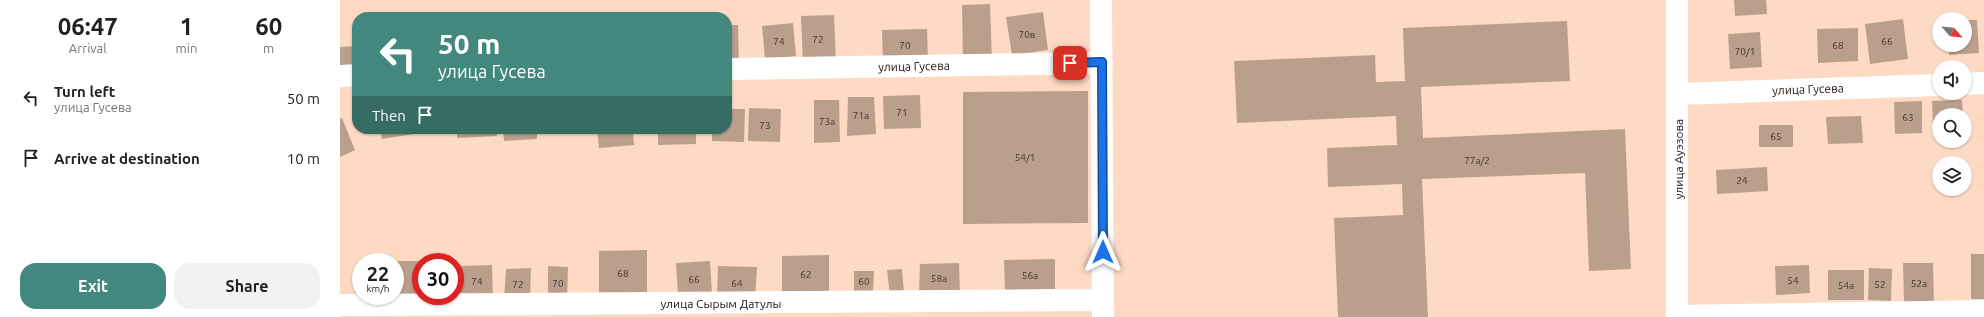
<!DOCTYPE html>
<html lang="en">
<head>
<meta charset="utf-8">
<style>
	body { margin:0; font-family:Ubuntu,sans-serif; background:#f2f2f2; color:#202124; height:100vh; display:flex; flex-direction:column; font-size:15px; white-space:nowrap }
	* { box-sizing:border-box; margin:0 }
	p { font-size:13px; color:#757577 }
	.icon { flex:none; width:22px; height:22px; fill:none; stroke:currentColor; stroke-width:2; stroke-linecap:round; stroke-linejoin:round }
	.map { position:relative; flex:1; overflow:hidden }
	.sheet { display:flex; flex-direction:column; background:#fff; width:340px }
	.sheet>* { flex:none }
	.banner { position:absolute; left:12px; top:12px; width:380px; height:122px; border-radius:16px; box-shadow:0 1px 3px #0004; background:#43887e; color:#fff; overflow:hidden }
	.needle { width:26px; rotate:117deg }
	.fabs { position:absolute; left:1592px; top:12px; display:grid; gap:8px }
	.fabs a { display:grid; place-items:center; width:40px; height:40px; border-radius:50%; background:#fff; box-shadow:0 1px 3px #0004; font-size:20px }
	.speed { position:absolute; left:12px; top:253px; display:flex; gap:8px; font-size:20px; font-weight:700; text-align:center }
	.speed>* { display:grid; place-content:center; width:52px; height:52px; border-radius:50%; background:#fff; box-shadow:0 1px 3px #0004; line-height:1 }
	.speed small { font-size:10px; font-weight:400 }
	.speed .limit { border:6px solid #d22; background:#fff; color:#111 }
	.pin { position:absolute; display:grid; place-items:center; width:34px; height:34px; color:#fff; margin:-17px; border-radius:8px; box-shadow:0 2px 6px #0006 }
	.me { position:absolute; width:44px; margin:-22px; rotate:0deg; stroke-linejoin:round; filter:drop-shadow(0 0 3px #0008) }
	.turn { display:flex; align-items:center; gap:14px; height:84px; padding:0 20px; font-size:18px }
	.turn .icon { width:52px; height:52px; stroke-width:2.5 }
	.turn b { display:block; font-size:28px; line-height:34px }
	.then { display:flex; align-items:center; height:38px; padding:0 20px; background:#0003; gap:8px; font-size:15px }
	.eta { display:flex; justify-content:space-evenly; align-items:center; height:68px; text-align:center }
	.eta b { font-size:24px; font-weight:600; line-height:28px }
	.action { display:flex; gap:8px; margin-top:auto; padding:8px 20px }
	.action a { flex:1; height:46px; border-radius:16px; background:#43887e; color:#fff; font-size:16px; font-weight:600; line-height:46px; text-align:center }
	.action a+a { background:#f2f2f2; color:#202124 }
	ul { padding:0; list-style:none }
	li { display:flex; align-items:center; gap:12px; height:60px; padding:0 20px }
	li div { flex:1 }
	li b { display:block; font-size:15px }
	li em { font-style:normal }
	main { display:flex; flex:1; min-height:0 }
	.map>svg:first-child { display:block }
</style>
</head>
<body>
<main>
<section class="sheet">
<div class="eta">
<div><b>06:47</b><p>Arrival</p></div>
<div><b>1</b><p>min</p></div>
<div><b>60</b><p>m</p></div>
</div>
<ul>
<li><svg class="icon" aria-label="left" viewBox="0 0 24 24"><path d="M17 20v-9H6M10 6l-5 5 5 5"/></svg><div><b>Turn left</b><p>улица Гусева</p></div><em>50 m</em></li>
<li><svg class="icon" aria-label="arrive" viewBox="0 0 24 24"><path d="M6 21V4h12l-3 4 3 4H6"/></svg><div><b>Arrive at destination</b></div><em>10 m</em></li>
</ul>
<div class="action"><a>Exit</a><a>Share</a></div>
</section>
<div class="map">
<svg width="1644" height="317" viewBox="0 0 1644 317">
	<rect width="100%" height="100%" fill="#fedac5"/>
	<path fill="#bb9f8d" d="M1394 0H1426L1427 14 1395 16Z
		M650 4 652 61 623 62 622 5Z
		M703 12 708 50 672 55 666 17Z
		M494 15 496 62 463 64 461 16Z
		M1563 19 1568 59 1530 64 1525 24Z
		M1625 20H1637L1639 53 1609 55 1608 45H1625Z
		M1227 21 1230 81 1081 87 1083 138 1285 129 1291 269 1249 271 1245 173 1082 179 1088 317H998L994 218 1063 215 1062 184 988 187 987 148 1057 145 1056 116 897 123 894 61 1035 55 1036 82 1065 81 1063 28Z
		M453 23 456 56 425 59 422 26Z
		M387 25H398L399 65H387Z
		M1518 28V61L1478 63 1477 29Z
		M587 29 588 60 543 62 542 30Z
		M1420 32 1422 67 1390 69 1388 34Z
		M17 46V71H0V47Z
		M748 91V223L623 224V92Z
		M580 95 581 128 544 129 543 96Z
		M508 97H534L536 134 507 136Z
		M474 100H499L500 142 474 143Z
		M1622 100 1623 115H1599V129H1593L1592 101Z
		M1582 101V133L1555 134 1554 102Z
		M409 108 441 109 440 142 408 141Z
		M387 109H405L404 142 372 141V129H387Z
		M1521 116 1523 143 1488 144 1486 117Z
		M2 118 15 150 0 157V119Z
		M1419 125H1453V147H1419Z
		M40 129H87V132L42 139Z
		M117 129H156L157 136 117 138Z
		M163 129H197V139L164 141Z
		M257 129H293L294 145 259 148Z
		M318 129H356V144L318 145Z
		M1427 167 1428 191 1377 194 1376 170Z
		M307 250V295H259V251Z
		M1631 254H1644V299H1631Z
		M489 255V292H442V256Z
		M715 259V289L665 290 664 260Z
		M57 261H81V296L57 301Z
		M370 261 372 294 338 296 336 263Z
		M619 263 620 294 579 293 580 264Z
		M1563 263H1593L1594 303H1564Z
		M152 265 153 296H120V266Z
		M1469 265 1470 293 1436 295 1435 266Z
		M208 266 228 267 227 300 208 299Z
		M378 266 417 267 415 300 377 298Z
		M191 268 190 300H164L166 269Z
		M1529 268 1552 269 1551 301 1528 300Z
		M562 269 564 294 550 296 547 270Z
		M1488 270H1524V300H1488Z
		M514 271H534L533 292 514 291Z"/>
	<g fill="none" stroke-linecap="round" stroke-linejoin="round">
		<path stroke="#fff" stroke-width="22" d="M761 0 763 317
			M1337 0V317
			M387 69 762 63
			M0 76 17 75
			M1625 84 1644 83
			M1338 94 1599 85
			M0 305 763 300
			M1337 316 1644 311"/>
	</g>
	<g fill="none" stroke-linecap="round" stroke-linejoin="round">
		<g stroke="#114b97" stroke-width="10">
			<path id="route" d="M730 63 762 62 763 252"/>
		</g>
		<use href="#route" stroke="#1a73e8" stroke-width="7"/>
	</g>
	<g text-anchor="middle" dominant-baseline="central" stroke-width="3" stroke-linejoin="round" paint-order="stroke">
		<g font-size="10" fill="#44342a">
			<text x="687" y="34">70в</text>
			<text x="478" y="39">72</text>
			<text x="439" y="41">74</text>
			<text x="1547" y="41">66</text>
			<text x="565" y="45">70</text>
			<text x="1498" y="45">68</text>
			<text x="1405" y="51">70/1</text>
			<text x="562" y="112">71</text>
			<text x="521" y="115">71а</text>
			<text x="1568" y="117">63</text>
			<text x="487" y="121">73а</text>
			<text x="425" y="125">73</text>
			<text x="1436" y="136">65</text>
			<text x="685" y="157">54/1</text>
			<text x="1137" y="160">77а/2</text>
			<text x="1402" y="180">24</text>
			<text x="283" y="273">68</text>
			<text x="466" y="274">62</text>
			<text x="690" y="275">56а</text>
			<text x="599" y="278">58а</text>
			<text x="354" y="279">66</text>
			<text x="1453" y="280">54</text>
			<text x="137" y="281">74</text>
			<text x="524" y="281">60</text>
			<text x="218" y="283">70</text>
			<text x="397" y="283">64</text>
			<text x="1579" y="283">52а</text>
			<text x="178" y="284">72</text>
			<text x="1540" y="284">52</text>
			<text x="1506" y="285">54а</text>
		</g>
		<g font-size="12" fill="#1c1009" stroke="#fff">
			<text transform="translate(574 66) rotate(-1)">улица Гусева</text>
			<text transform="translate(1468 89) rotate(-2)">улица Гусева</text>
			<text transform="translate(1338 159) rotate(-90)">улица Ауэзова</text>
			<text x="381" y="303">улица Сырым Датулы</text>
		</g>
	</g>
</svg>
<div class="fabs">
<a><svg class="needle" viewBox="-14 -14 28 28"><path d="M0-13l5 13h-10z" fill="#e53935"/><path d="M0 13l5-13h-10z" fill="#757577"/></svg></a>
<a><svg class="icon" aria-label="sound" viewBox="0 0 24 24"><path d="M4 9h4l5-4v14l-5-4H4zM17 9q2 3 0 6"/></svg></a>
<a><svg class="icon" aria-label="search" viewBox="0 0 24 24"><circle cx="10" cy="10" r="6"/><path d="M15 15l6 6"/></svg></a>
<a><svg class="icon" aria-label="layers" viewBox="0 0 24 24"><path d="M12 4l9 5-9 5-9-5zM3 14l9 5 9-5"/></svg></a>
</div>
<div class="speed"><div>22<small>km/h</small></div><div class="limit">30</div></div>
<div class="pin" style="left:730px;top:63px;background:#d93025"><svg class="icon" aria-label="arrive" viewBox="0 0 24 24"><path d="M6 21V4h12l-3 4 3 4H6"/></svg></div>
<svg class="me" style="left:763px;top:252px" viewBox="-20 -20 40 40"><path d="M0-17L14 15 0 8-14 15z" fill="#1a73e8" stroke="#fff" stroke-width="4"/></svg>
<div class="banner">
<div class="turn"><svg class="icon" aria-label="left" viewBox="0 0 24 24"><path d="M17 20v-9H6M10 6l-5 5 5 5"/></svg><div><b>50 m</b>улица Гусева</div></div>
<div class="then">Then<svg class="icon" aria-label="arrive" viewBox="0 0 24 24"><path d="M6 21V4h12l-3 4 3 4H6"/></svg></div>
</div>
</div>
</main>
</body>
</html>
